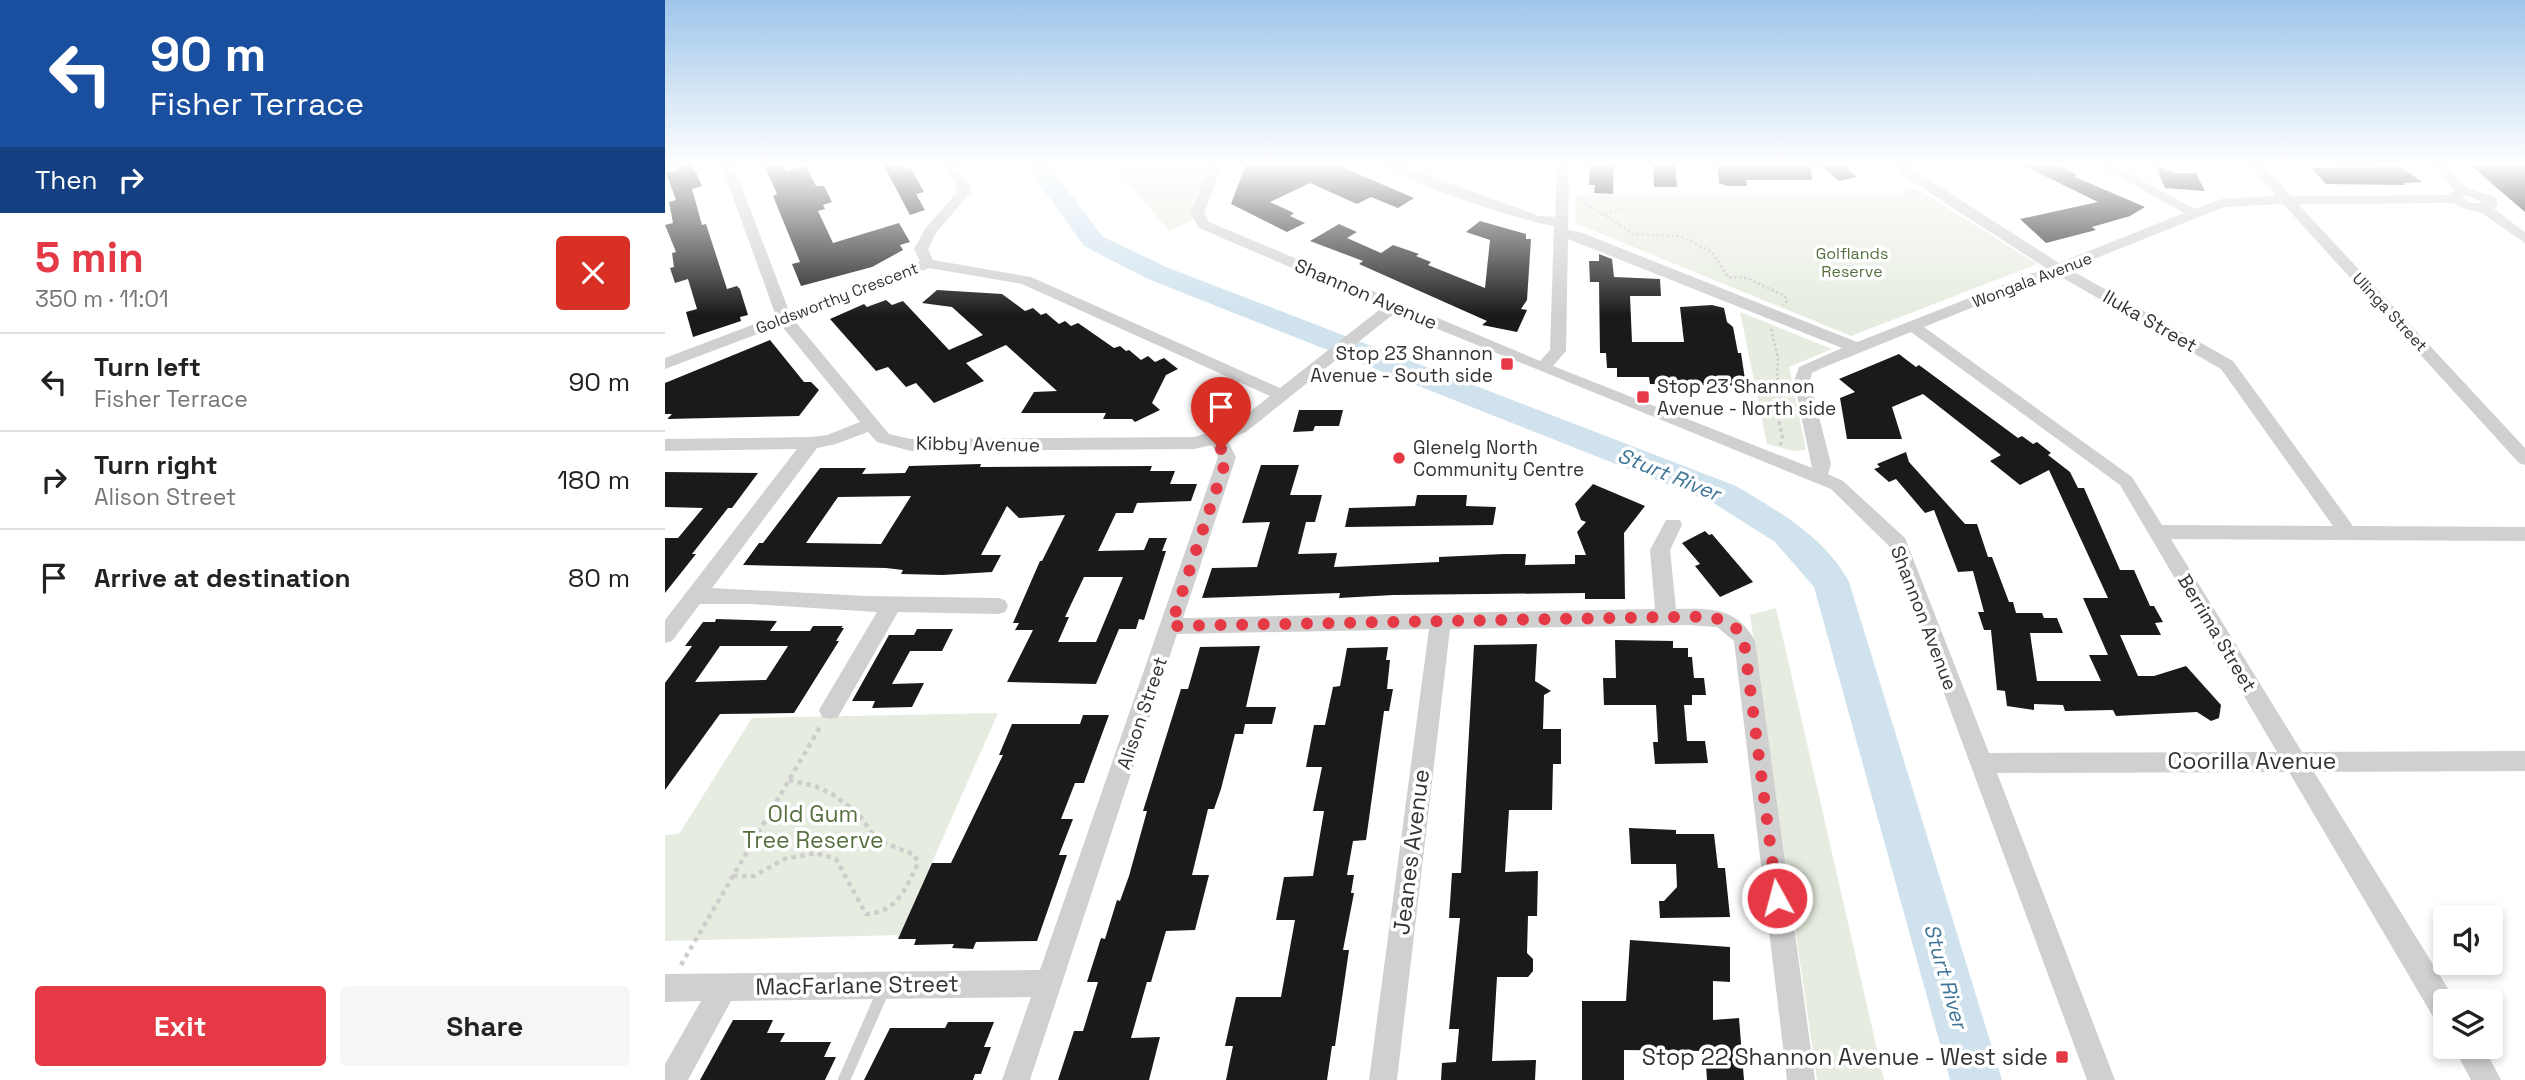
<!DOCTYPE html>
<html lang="en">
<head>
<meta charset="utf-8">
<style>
	body { margin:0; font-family:"Space Grotesk",sans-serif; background:#f6f6f6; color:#222; height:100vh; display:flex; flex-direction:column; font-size:26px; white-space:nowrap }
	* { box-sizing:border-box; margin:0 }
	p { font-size:23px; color:#767676 }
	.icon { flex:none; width:38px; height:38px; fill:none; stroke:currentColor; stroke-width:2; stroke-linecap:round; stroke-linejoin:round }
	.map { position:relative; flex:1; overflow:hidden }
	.drawer { display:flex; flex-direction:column; background:#fff; width:665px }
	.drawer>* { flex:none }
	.banner { background:#1a4fa0; color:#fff; overflow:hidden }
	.controls { position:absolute; left:1768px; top:905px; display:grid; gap:14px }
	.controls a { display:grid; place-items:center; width:70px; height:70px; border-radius:7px; background:#fff; box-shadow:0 4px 10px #0003; font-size:35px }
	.pin { position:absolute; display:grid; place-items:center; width:60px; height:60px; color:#fff; margin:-72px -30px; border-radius:50% 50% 50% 0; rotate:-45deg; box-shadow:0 0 7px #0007 }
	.pin .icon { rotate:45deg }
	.me { position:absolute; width:77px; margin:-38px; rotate:353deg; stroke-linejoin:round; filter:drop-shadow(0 0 5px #0008) }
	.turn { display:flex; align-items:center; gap:24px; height:147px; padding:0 35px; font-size:32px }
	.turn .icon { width:91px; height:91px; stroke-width:2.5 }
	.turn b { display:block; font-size:49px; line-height:60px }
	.then { display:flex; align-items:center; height:66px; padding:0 35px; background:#0003; gap:14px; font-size:26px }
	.round { display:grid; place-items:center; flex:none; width:74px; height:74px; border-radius:7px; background:#f6f6f6 }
	.headline { display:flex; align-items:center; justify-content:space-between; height:119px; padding:0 35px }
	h1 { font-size:42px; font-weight:600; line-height:52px; color:#e63946 }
	.primary-button { display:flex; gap:14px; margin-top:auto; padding:14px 35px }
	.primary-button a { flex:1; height:80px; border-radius:7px; background:#e63946; color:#fff; font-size:28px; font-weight:600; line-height:80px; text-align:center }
	.primary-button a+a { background:#f6f6f6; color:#222 }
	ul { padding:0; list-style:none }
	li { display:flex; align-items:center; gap:21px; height:98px; padding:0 35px; border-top:2px solid #e0e0e0 }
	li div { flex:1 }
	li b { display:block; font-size:26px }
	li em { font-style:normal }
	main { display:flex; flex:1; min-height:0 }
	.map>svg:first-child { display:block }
</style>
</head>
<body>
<main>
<section class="drawer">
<div class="banner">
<div class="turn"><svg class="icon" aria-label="left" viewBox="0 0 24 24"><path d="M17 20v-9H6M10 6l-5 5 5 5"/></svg><div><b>90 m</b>Fisher Terrace</div></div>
<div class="then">Then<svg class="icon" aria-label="right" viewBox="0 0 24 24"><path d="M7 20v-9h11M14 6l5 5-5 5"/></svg></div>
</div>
<div class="headline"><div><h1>5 min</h1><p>350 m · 11:01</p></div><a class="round" style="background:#d93025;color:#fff"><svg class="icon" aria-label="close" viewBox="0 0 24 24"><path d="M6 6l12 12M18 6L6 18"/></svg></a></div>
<ul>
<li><svg class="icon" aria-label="left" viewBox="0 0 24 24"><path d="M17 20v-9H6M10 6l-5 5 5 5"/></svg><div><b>Turn left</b><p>Fisher Terrace</p></div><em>90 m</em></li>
<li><svg class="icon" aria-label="right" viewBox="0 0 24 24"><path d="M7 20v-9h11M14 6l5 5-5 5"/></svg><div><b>Turn right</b><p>Alison Street</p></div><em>180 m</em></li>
<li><svg class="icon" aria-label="arrive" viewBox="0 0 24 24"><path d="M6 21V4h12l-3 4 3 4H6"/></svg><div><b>Arrive at destination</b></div><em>80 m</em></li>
</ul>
<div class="primary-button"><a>Exit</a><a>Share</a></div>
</section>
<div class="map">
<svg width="1860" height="1080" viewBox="0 0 1860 1080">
	<rect width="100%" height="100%" fill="#fff"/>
	<path fill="#e6ecdf" d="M447 164H540L543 169 526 206 527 221 504 231Z
		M1251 188 1372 264 1186 336 910 223 911 195H1228Z
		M1075 312 1167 349 1124 367 1141 450 1128 451 1102 444Z
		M1111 608 1219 1080H1152L1085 615Z
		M333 713 235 935 0 941V835L14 834 87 718Z"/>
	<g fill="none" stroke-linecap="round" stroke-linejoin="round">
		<path fill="#cfe2ee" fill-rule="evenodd" d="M360 164H383L437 236 501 267 1071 486C1113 511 1160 537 1184 582L1337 1080H1285L1149 587 1110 542 1047 502 483 279 419 246Z"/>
	</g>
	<path fill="#1a1a1a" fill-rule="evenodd" d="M12 164H27L37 186 27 189 37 225 41 224 62 289 72 286 75 289 83 315 75 317 76 321 28 337 21 312 32 309 23 279 10 283 5 268 9 267 7 253 11 252 0 225 8 223 4 202 11 200 1 173 14 170Z
		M99 164H118L121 171 141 166 151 186H159L167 202 158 205 160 209 153 211 168 243 234 223 245 242 235 245 238 250 207 267 136 286 127 264 135 262 108 196 112 194Z
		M218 164H237L240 169 244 168 248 172 259 192 251 194 260 210 245 215Z
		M581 164H670L749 198 733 208 706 197 692 204 645 183 605 202 629 213 625 216 640 223 622 232 566 204Z
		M925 164H949L948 194 929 193 930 185H924Z
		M988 164H1010L1012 187H989Z
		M1052 164H1145L1147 180H1081L1082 186H1062L1054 183Z
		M1154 164H1177L1192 177 1174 181Z
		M1356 164H1390L1411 174 1410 177 1480 207 1465 216 1427 227 1431 230 1381 243 1355 219 1433 202Z
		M1804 164H1860V212Z
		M1490 165 1510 173H1531L1540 191 1500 188Z
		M1736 167 1757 182 1739 183 1740 185 1661 184 1646 168Z
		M815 221 861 234V239H866L862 300 856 309 862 310 852 332 817 325 822 321 694 264 698 261 645 241 674 224 692 232 682 238 716 253 728 245 754 254 751 256 766 262 763 265 820 288 825 240 801 232Z
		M934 254 947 259 949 277 995 279 996 296H965L967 342H1019L1015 307 1047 305 1059 308 1062 322 1068 327 1073 353H1076L1081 386 985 384 984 377H952V368H942L941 353H935L934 282H925L924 261H934Z
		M272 290 337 294 360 311 368 308 376 315 381 313 394 324 400 321 406 326 413 323 449 348 455 346 461 351 464 350 476 360 483 356 490 362 499 358 513 369 501 375 487 403 495 410 470 422 467 419H438L441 413H356L369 392 392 391 341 345 301 363 319 381 269 403 251 383 241 387 223 367 211 371 165 319 199 304 202 307 221 300 227 305 238 301 284 350 318 335 287 307 257 303Z
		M105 340 139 382H146L154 390 134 416 2 419 7 414H0V383Z
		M1234 354 1251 367 1254 365 1353 438 1357 436 1368 444 1372 442 1386 453 1383 455 1405 472 1413 488H1419L1455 570H1469L1485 606H1489L1498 622 1490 623 1496 635H1455L1473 676H1489L1521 666 1556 705 1554 718 1546 721 1532 712 1451 716 1448 710 1400 711 1398 705 1369 704V710L1342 706 1340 691 1332 690 1326 630H1319L1313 612H1319L1308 571 1293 572 1269 510 1260 513 1231 479 1224 482 1209 469 1215 467 1212 464 1241 452 1244 462 1300 524H1312L1323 557H1327L1344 602H1348L1351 613H1377L1379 618H1392L1398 633H1365L1372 681H1436L1424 655H1443L1418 598H1443L1384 470 1355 485 1325 461 1336 455 1258 394 1227 407 1237 439H1182L1175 398 1190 392 1174 379Z
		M634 410H678L674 426H650L648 431 628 432Z
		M316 464 315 467H319L487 466 485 471H510L505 484H532L526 501 472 503 468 513H451L433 551 479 550 484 538H502L497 551H501L479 620 474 619 471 629H454L431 684 342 682 368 630H350L354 623H348L375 561H377L400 515 354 518 342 506 316 555H336L327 572 278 575 236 574 238 570 221 568 78 565 94 543H98L155 468H201L197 474 240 473 244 466ZM246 496 216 544 141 543 173 497ZM419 577H458L431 642H393L404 617H400Z
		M596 465H634L625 495H657L650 522H641L633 554 672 553 669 567 774 562V557L839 554H861L860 565 910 564V555H921L912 532 921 522 916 520 910 504 928 484 980 506 959 533 960 599H920V593L728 595 674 598 675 593 537 598 547 568 592 567 605 522 577 523Z
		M0 472 93 473 67 508H63L27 554H31L0 593V538H13L38 508 0 507Z
		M752 495H802L801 506 831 507 828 525 680 527 684 508 750 506Z
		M1040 531 1044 535 1047 534 1088 582 1055 597 1030 566 1035 564 1017 543Z
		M51 619 112 621 105 631H145L148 626H178L176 628H179L171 641H174L129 713 55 714 0 790V683L27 646H20L38 622H50ZM55 646H123L101 680 30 682Z
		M252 629H288L277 651H245L227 684 259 683 247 707 207 708 210 701H187L224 635H249Z
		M950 640 1008 641V648H1023V657H1027L1029 678H1039L1041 695H1027V705H1019L1022 741H1040L1043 763 990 764 988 742H993L991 705H939L938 678H951Z
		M872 644 870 681 886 691 879 695 878 729H896V764H888L887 810H844L840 872 873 871 872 916H863L862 953 868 959V971L863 977H832L827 1061 871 1060 870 1080H776L777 1063 791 1062 794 1029H784L795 918H784L787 873H796L809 645Z
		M595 646 581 707H611L607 724H580L578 734H570L556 789 549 809H543L527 875H544L530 930 501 931 486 982H482L466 1038 495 1037 484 1080H393L409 1031H418L433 982H422L436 938 440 939 452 900 455 901 464 876 482 811H478L516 689H523L535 647Z
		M723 647 721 660H725L722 689H728L724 711H719L701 840 688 841 682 875H689L686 893H689L678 950H684L670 1046H667L662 1080H561L568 1046H560L571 997H616L630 920H611L619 877 648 876 659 811H648L657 767H641L649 725H660L668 687 675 686 682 648Z
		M418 715H444L419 783H410L396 819H408L394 855H402L372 941 311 942 308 949 287 948 289 944 249 945 251 939H233L267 863H286L338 755H334L347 724H415Z
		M964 828 1011 830V834H1049L1053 868H1060L1065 917 995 918 994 901H999L1012 887 1011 864H966Z
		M965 940 1065 947V982L1048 981V1020L1074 1018 1079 1080H1042L1040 1051 959 1050V1080H917V1001H961Z
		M68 1020H108L102 1033H120L115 1042H166L159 1057H171L160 1080H35Z
		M283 1022H329L319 1047H326L316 1074H310L308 1080H199L225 1028H280Z"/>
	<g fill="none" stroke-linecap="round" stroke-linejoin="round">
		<path stroke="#cdcdcd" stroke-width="2.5" stroke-dasharray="2.5 2.5" stroke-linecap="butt" d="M912 198 969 234 1015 236 1047 252 1063 277 1082 278 1120 296 1122 301 1118 305
			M935 215 959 209
			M1106 329 1113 358 1112 377 1115 392"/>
		<path stroke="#cdcdcd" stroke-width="3.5" stroke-dasharray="3.5 3.5" stroke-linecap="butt" d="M1115 445C1120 436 1115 430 1114 421 1114 410 1118 402 1115 390"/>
		<path stroke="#cdcdcd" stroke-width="4.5" stroke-dasharray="4.5 4.5" stroke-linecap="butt" d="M68 876H89L119 859 151 853 171 859 201 914C232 913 241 888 253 863L250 855 212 840 192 812 167 794 150 786 124 780
			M16 965 155 727"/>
		<path stroke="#d0d0d0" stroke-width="12" d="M179 1080 219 989"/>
		<path fill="#d0d0d0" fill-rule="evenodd" d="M56 164H68L124 311 255 261 249 249 260 229 292 192 291 183 277 164H290L304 183 306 192 271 233 263 249 268 260 366 277 615 388 718 307 534 228 525 213 544 167 542 164H554L556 167 539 213 544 222 875 361 885 350 889 226C862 223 735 181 717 164H734L874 216 890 217 892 164H904L903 230 915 232 1192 342 1381 268 1237 175 1230 164H1243L1247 169 1394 263 1519 213 1431 164H1447L1530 209 1557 199 1611 196 1583 164H1596L1626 196 1782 195 1790 190 1766 164H1779L1802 188 1830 197 1833 206 1829 209 1860 232V243L1815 212 1800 209 1788 203 1633 204 1860 448V465L1854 463 1618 204 1559 207 1404 269 1568 361 1688 526 1860 527V541L1506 539 1637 752 1860 751V771L1649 772 1790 1000 1780 1001V1024L1770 1020 1624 772 1332 773 1450 1080H1422L1225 547 1166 489 731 312 581 432 562 440 571 457 518 618 990 609 985 550 1001 520H1015L1017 525 1005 550 1011 609C1045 608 1072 607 1090 641L1150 1080H1122L1069 641 1052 627 1023 625 785 629 732 1080H704L764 629 512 634 365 1080H337L366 997 66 1001 23 1080H0V1064L36 1001 0 1002V974L375 970 553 457 547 445 529 449 246 451 212 442 203 432 171 444 152 448 47 588 202 596 333 598 340 600 343 606 340 612 333 614 233 612 173 717 165 719 157 717 154 710 212 612 85 604H35L7 641 0 643V620L132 449 0 451V439L146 437 162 435 195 422 116 325 0 369V358L111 316ZM1800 195 1819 203H1807L1796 197ZM903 239 1177 348 1134 367 1129 381 1147 468 888 366 901 351ZM264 268 357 284 605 396 569 424 529 437 246 439 224 434 129 320ZM1391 274 1556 369 1668 526 1497 525 1467 477 1259 327ZM1246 332 1455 485 1612 752 1324 753 1240 538 1178 481 1163 474 1166 464 1145 381 1147 373 1157 368Z
			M1788 1046H1818L1836 1080H1806Z"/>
	</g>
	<linearGradient id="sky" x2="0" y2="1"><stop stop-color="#9ec6ea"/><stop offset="0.52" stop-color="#fff"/><stop offset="1" stop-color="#fff" stop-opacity="0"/></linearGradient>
	<rect width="1860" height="315" fill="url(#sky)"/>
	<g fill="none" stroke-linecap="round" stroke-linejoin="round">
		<path stroke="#e63946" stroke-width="12" stroke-dasharray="0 21.6" d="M556 449 562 457 506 626 1001 617C1028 618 1068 610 1079 641L1112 898"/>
	</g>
	<g fill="#e63946" stroke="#fff" stroke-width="2.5">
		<rect x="835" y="357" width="14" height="14" rx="3.5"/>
		<rect x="971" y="390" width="14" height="14" rx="3.5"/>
		<circle cx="734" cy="458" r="7"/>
		<rect x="1390" y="1050" width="14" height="14" rx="3.5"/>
	</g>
	<g text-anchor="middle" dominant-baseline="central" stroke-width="7" stroke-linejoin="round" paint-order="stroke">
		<g font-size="16" fill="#56703f" stroke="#fff">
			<text x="1187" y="253">Golflands<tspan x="1187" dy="18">Reserve</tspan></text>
		</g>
		<g font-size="16" fill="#333" stroke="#fff">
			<text transform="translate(1367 280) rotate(-21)">Wongala Avenue</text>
			<text transform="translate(172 298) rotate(-21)">Goldsworthy Crescent</text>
			<text transform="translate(1725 312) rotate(47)">Ulinga Street</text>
		</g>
		<g font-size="19" fill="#333" stroke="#fff">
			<text transform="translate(701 294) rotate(23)">Shannon Avenue</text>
			<text transform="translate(1485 321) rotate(30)">Iluka Street</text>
			<text transform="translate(313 444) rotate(1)">Kibby Avenue</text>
			<text transform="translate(1259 618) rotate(69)">Shannon Avenue</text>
			<text transform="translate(1552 633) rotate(59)">Berrima Street</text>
			<text transform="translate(477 713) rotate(-71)">Alison Street</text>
		</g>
		<g font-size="19" fill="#333" stroke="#fff" text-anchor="start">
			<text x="828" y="353" text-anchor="end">Stop 23 Shannon<tspan x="828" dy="22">Avenue - South side</tspan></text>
			<text x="992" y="386">Stop 23 Shannon<tspan x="992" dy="22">Avenue - North side</tspan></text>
			<text x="748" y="447">Glenelg North<tspan x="748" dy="22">Community Centre</tspan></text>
		</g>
		<g font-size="21" font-style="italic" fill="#3f7597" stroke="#fff">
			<text transform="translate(1004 474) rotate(22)">Sturt River</text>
			<text transform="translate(1281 976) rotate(74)">Sturt River</text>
		</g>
		<g font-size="23" fill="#333" stroke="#fff">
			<text x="1587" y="761">Coorilla Avenue</text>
			<text transform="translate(746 852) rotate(-83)">Jeanes Avenue</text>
			<text transform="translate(192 985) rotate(-1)">MacFarlane Street</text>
		</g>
		<g font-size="23" fill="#56703f" stroke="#fff">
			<text x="148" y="814">Old Gum<tspan x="148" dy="26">Tree Reserve</tspan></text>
		</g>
		<g font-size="23" fill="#333" stroke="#fff" text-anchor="end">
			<text x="1383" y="1057">Stop 22 Shannon Avenue - West side</text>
		</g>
	</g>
</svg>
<div class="controls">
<a><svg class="icon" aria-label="sound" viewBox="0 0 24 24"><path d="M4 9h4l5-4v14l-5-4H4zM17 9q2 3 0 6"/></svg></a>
<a><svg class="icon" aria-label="layers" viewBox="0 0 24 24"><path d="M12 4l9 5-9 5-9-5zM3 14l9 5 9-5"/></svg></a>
</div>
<div class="pin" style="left:556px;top:449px;background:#d93025"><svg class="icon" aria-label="arrive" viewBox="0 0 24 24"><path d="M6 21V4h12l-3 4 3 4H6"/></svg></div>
<svg class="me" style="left:1112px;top:898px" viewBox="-20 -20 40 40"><circle r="17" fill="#e63946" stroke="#fff" stroke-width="3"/><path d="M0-11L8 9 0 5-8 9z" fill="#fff"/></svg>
</div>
</main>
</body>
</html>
